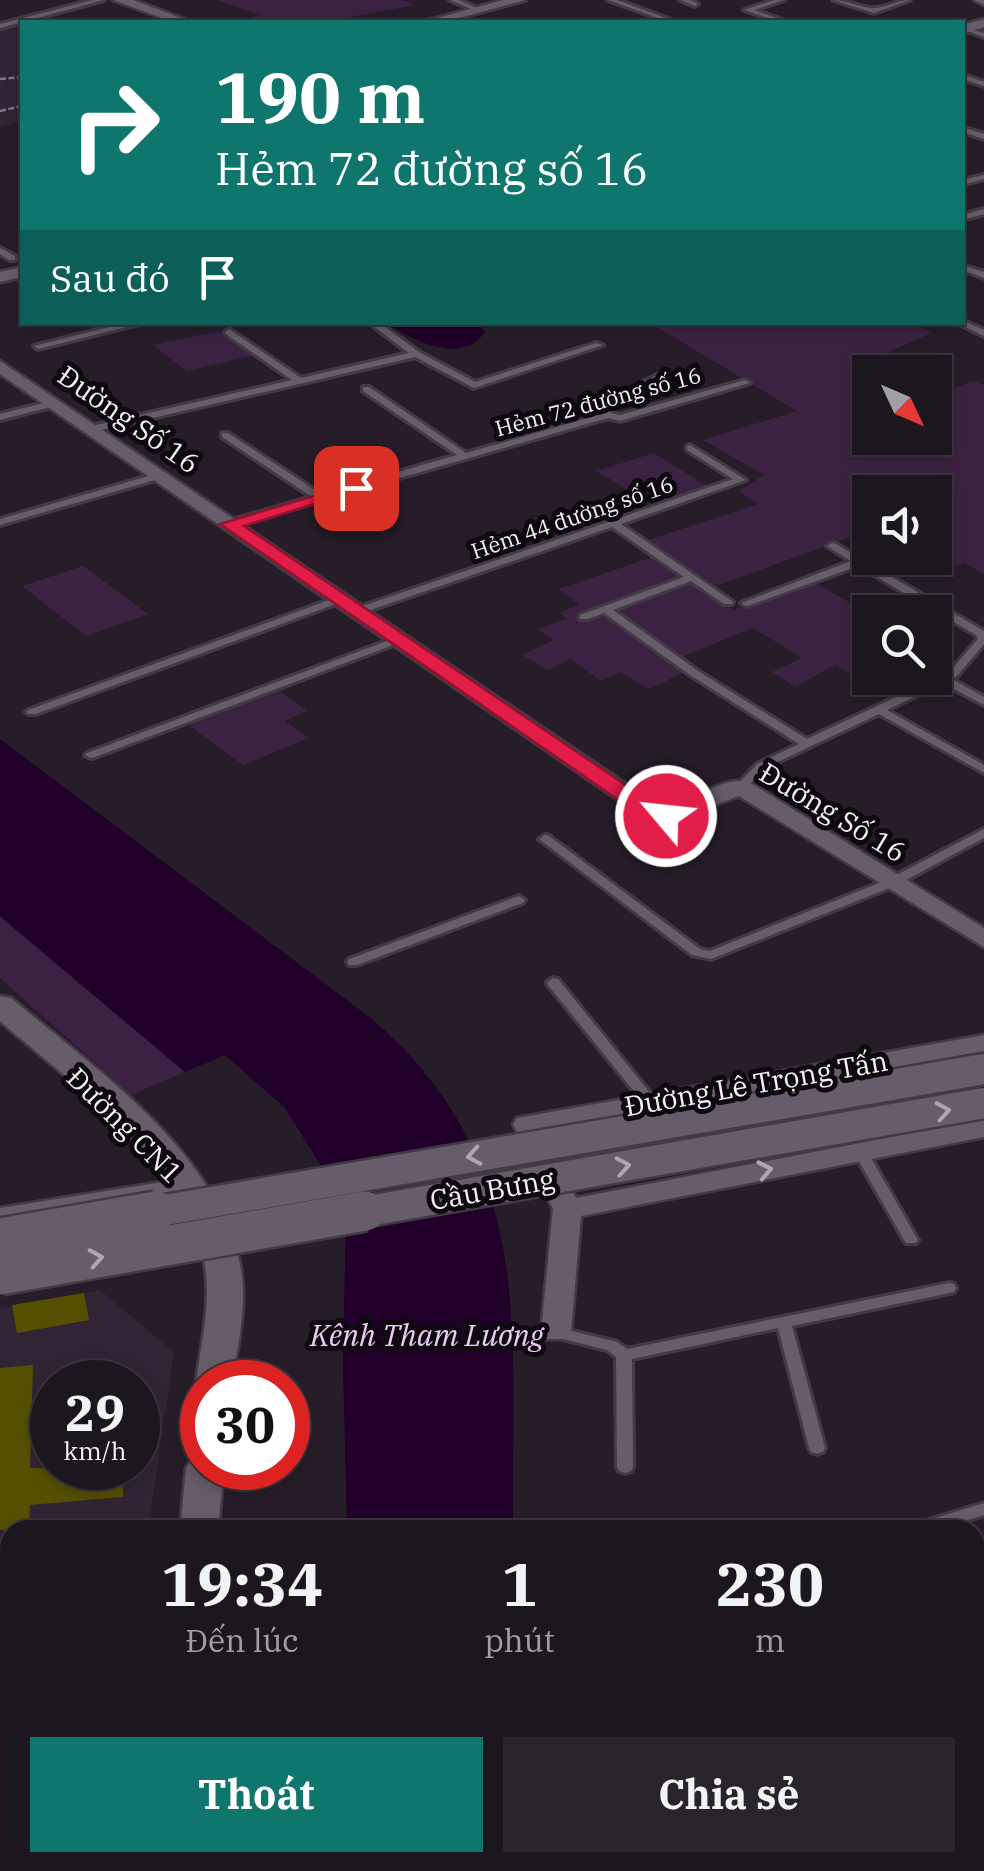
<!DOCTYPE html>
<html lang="vi">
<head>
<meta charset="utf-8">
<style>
	body { margin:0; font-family:"IBM Plex Serif",serif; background:#29232b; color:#f1f3f6; height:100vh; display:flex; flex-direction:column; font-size:38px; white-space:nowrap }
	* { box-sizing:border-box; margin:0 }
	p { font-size:32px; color:#a09fa4 }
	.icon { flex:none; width:55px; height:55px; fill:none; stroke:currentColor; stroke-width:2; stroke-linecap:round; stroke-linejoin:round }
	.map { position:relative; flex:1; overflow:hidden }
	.drawer { position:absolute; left:0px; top:1520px; width:985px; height:352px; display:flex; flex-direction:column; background:#1c161e; border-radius:30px 30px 0 0; box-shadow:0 5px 15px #0003,0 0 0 2px #3a353c }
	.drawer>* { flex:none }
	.guide { position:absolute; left:20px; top:20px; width:945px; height:305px; border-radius:0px; box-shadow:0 5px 15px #0003,0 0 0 2px #3a353c; background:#0f766e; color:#fff; overflow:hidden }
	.needle { width:65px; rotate:134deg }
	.tools { position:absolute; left:852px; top:355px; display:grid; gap:20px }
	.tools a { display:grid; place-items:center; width:100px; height:100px; border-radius:0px; background:#1c161e; box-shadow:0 5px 15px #0003,0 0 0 2px #3a353c; font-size:50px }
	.speed { position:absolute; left:30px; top:1360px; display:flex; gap:20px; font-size:50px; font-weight:700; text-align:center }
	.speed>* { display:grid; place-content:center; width:130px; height:130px; border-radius:50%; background:#1c161e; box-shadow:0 5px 15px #0003,0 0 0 2px #3a353c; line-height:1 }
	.speed small { font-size:25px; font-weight:400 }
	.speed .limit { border:15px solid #d22; background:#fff; color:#111 }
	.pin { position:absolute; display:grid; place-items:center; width:85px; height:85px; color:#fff; margin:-42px; border-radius:20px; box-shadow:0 5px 15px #0006 }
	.me { position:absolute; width:110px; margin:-55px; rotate:298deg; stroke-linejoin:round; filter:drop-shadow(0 0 8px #0008) }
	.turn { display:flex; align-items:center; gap:35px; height:210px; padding:0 30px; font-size:45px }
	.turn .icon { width:130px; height:130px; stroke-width:2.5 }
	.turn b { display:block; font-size:70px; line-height:85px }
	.then { display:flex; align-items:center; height:95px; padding:0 30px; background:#0003; gap:20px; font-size:38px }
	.eta { display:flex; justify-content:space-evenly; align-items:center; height:170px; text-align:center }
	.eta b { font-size:60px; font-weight:800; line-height:70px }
	.cta { display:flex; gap:20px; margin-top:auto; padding:20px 30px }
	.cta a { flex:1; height:115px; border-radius:0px; background:#0f766e; color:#fff; font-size:40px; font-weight:800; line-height:115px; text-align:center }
	.cta a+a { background:#29232b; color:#f1f3f6 }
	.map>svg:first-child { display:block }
</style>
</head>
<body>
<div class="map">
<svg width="984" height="1871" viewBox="0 0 984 1871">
	<rect width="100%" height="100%" fill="#261d28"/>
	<path fill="#312535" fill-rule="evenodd" d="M22 24V121L0 127V30Z
		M100 1290 174 1352 148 1530H10V1862L100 1863 98 1871H0V1308ZM52 1382H138V1468H52Z"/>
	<path fill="#3b2242" d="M217 0H403L415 5 331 21C319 16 255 22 235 22L259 15Z
		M906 322 932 333 872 359 902 372H870V438H935V386L947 391 972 381 984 385V574L964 563 945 570 920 558H935V492H870V530L716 586 648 540 758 504 739 491 764 475 703 440 797 411 650 323Z
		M219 331 255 355 187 371 153 345Z
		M654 453 707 486 651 505 597 471Z
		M655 556 683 576 578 615 585 620 603 614 685 672 649 689 620 672 601 681 571 659 548 670 522 655 554 640 537 629 567 619 560 612 580 605 559 589Z
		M83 566 148 614 86 636 22 586Z
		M691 580 734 610 812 581 866 612 862 614 870 619V637L859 642 870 649V678L925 681 891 698 835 665 795 687 772 672 802 658 753 628 679 658 612 610Z
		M277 689 307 711 285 721 309 738 243 765 187 724Z
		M0 917 185 1072 131 1095 0 978Z"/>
	<path fill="#210029" d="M386 323H477L485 332C460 367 413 339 386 323Z
		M0 739 368 1016C539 1159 511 1330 513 1530H347L343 1367 346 1206 285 1108 225 1055 185 1072 0 916Z
		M344 1863H516V1871H344Z"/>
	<path fill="#555000" d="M84 1293 89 1320 17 1333 12 1305Z
		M33 1365 30 1468H123V1497L30 1505 29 1530H0V1368Z"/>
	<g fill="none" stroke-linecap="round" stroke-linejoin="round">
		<g stroke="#423a44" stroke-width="6">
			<path id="service" d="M93 0H104L0 28V24Z
				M450 0H459L481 10 476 11Z
				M608 0H617L677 22H669Z
				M680 0H690L698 4 695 6Z
				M774 0H784L754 10 786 21 787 22H779L744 10Z
				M833 0C847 0 862 9 876 8 888 7 898 0 910 0L874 13Z
				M965 28 984 33V37L965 30Z
				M962 74 984 82V86L962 79Z
				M962 127 984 134V139L962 132Z
				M984 175V179L962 185V180Z
				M984 209V214L962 220V215Z
				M0 248 15 256V260H9L0 254Z
				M962 265 984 272V278L962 270Z
				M962 320 984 330V336L955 322H962Z
				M129 322H147L38 349 34 346Z
				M368 322H378L419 352 475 382 596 343 603 345 474 388 415 357 92 432 87 429 92 426 292 380 226 334 225 332 229 329 301 378 409 353Z
				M657 375 660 376V380L607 408 611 413 620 415 745 380 750 383 620 421 608 418 233 526 229 527 224 524 225 522 312 497 222 437V433H228L321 494 457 455 363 391V387H369L466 453 602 414 597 407 599 405Z
				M55 400 60 403 58 405 0 420V414Z
				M690 445 746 480 621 524 733 602 732 604H724L691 581 613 610 698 671 807 739 949 672 978 639 976 635 858 566 750 605 746 606 741 603 851 561 827 546 832 543 836 544 984 631V644L957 676 952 679 984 697V705L943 683 887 710 984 765V773L879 714 765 768 745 789H737L735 787 737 785 757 764 799 744 690 675 604 613 588 619H580V615L684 577 612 527 362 613H354L353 611 354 609 733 479 687 450V446Z
				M159 473 162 474V478L0 525V519Z
				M340 596 345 599 344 601 36 714H28L26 712 28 710Z
				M400 636 404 637V641L95 757 91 758 85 755 87 753Z
				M984 829V838L897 885 711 959 692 955 539 839 545 835 549 836 700 949 710 951 889 879Z
				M519 896 525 900 523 903 357 965H349L347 962 349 959Z
				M553 978 558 979 655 1099 657 1102 655 1105H645L548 985 547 982Z
				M860 1146 865 1148 867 1151 918 1240 916 1243H906L904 1240 853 1151 855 1148Z
				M949 1283 954 1284 956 1288 954 1292 792 1326 825 1448 823 1452 817 1454 811 1452 809 1448 778 1328 632 1359 633 1467 631 1471 625 1473 619 1471 617 1467 616 1357 607 1350 551 1336 549 1332 551 1328 556 1327 617 1342 627 1349Z
				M984 1503V1515L935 1530H907L909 1526Z
				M984 1756V1770L975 1773V1759Z"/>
		</g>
		<g stroke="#423a44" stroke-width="5">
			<path id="minor" d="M113 0H133L192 22H173Z
				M503 0H526L444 22H422Z
				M974 0H984V5Z
				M984 19V27L962 34V25Z
				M22 267V277L0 282V272Z
				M0 361 657 805C689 808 718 775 749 782L984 928V947L739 796 674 821 643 817 0 374Z
				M984 1035V1051L543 1130 576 1198 984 1119V1137L581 1216 571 1332 567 1339H545L541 1332 553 1209 513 1124 517 1118Z
				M187 1178 197 1180 201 1187 197 1194 0 1228V1208Z"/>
		</g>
		<g stroke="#423a44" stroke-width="5">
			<path id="tertiary" d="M0 996 11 998C95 1069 212 1147 239 1260 249 1299 238 1344 232 1382H202V1392L196 1382C201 1344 211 1305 205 1266 191 1167 71 1083 0 1021Z
				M202 1455V1468H224L218 1530H180L186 1468 192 1458Z
				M142 1862H186L185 1871H141Z"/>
		</g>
		<path stroke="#7e7680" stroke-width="2.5" stroke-dasharray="6 2.5" stroke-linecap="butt" d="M0 79 22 77
			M0 111 22 106"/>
		<use href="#service" fill="#675d6a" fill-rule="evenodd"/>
		<use href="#minor" fill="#675d6a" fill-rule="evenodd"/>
		<use href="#tertiary" fill="#675d6a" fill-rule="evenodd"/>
		<g stroke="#423a44" stroke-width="35" stroke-linecap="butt">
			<path id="secondary-bridge-far1" d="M142 1214 984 1069
				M351 1214 984 1103"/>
		</g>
		<g stroke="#423a44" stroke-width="44" stroke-linecap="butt">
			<path id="secondary-bridge" d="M0 1238 156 1211
				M0 1275 365 1211"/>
		</g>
		<use href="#secondary-bridge-far1" stroke="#675d6a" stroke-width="30"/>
		<use href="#secondary-bridge" stroke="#675d6a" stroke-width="39"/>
	</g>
	<defs><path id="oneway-chevron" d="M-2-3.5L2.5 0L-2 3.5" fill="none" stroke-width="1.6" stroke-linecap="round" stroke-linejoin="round" transform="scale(2.5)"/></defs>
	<g stroke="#aea6b1">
		<use href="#oneway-chevron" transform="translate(943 1111) rotate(-10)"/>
		<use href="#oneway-chevron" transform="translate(474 1156) rotate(170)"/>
		<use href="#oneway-chevron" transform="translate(623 1166) rotate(-10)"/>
		<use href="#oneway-chevron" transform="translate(765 1170) rotate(-11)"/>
		<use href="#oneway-chevron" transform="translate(96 1258) rotate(-10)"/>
	</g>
	<path fill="#e11d48" stroke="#92132f" stroke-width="2.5" d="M350 485 365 488 244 526 658 807 673 811V820L643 817 220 524Z"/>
	<g text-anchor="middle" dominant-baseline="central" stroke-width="10" stroke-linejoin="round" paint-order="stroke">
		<g font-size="22" fill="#f6f0f8" stroke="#0d090e">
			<text transform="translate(598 401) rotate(-15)">Hẻm 72 đường số 16</text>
			<text transform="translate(572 517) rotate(-19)">Hẻm 44 đường số 16</text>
		</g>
		<g font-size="28" fill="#f6f0f8" stroke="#0d090e">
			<text transform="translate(129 419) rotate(35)">Đường Số 16</text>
			<text transform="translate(833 812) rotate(31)">Đường Số 16</text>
			<text transform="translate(756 1083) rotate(-10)">Đường Lê Trọng Tấn</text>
			<text transform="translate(125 1125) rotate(45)">Đường CN1</text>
			<text transform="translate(492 1189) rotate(-10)">Cầu Bưng</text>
		</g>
		<g font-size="30" font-style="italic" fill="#edcaf8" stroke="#0d090e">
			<text x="427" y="1334">Kênh Tham Lương</text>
		</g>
	</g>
</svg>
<div class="tools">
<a><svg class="needle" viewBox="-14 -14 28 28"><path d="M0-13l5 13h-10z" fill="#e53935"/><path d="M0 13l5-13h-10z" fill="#a09fa4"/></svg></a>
<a><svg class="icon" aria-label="sound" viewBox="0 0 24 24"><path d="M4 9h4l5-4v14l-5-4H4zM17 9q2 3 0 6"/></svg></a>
<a><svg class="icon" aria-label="search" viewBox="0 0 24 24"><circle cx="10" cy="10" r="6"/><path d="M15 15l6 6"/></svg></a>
</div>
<div class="speed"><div>29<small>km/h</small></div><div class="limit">30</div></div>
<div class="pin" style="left:356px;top:488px;background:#d93025"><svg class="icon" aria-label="arrive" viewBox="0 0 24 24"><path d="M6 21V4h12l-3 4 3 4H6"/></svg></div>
<svg class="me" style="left:666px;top:816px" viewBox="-20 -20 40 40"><circle r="17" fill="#e11d48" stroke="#fff" stroke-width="3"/><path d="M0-11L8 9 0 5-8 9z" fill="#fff"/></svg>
<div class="guide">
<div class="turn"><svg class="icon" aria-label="right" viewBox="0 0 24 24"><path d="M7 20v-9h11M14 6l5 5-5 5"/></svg><div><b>190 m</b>Hẻm 72 đường số 16</div></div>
<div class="then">Sau đó<svg class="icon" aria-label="arrive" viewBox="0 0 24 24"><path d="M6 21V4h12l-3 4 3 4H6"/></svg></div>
</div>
<section class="drawer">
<div class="eta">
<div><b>19:34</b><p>Đến lúc</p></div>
<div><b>1</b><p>phút</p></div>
<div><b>230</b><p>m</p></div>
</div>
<div class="cta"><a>Thoát</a><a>Chia sẻ</a></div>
</section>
</div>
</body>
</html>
